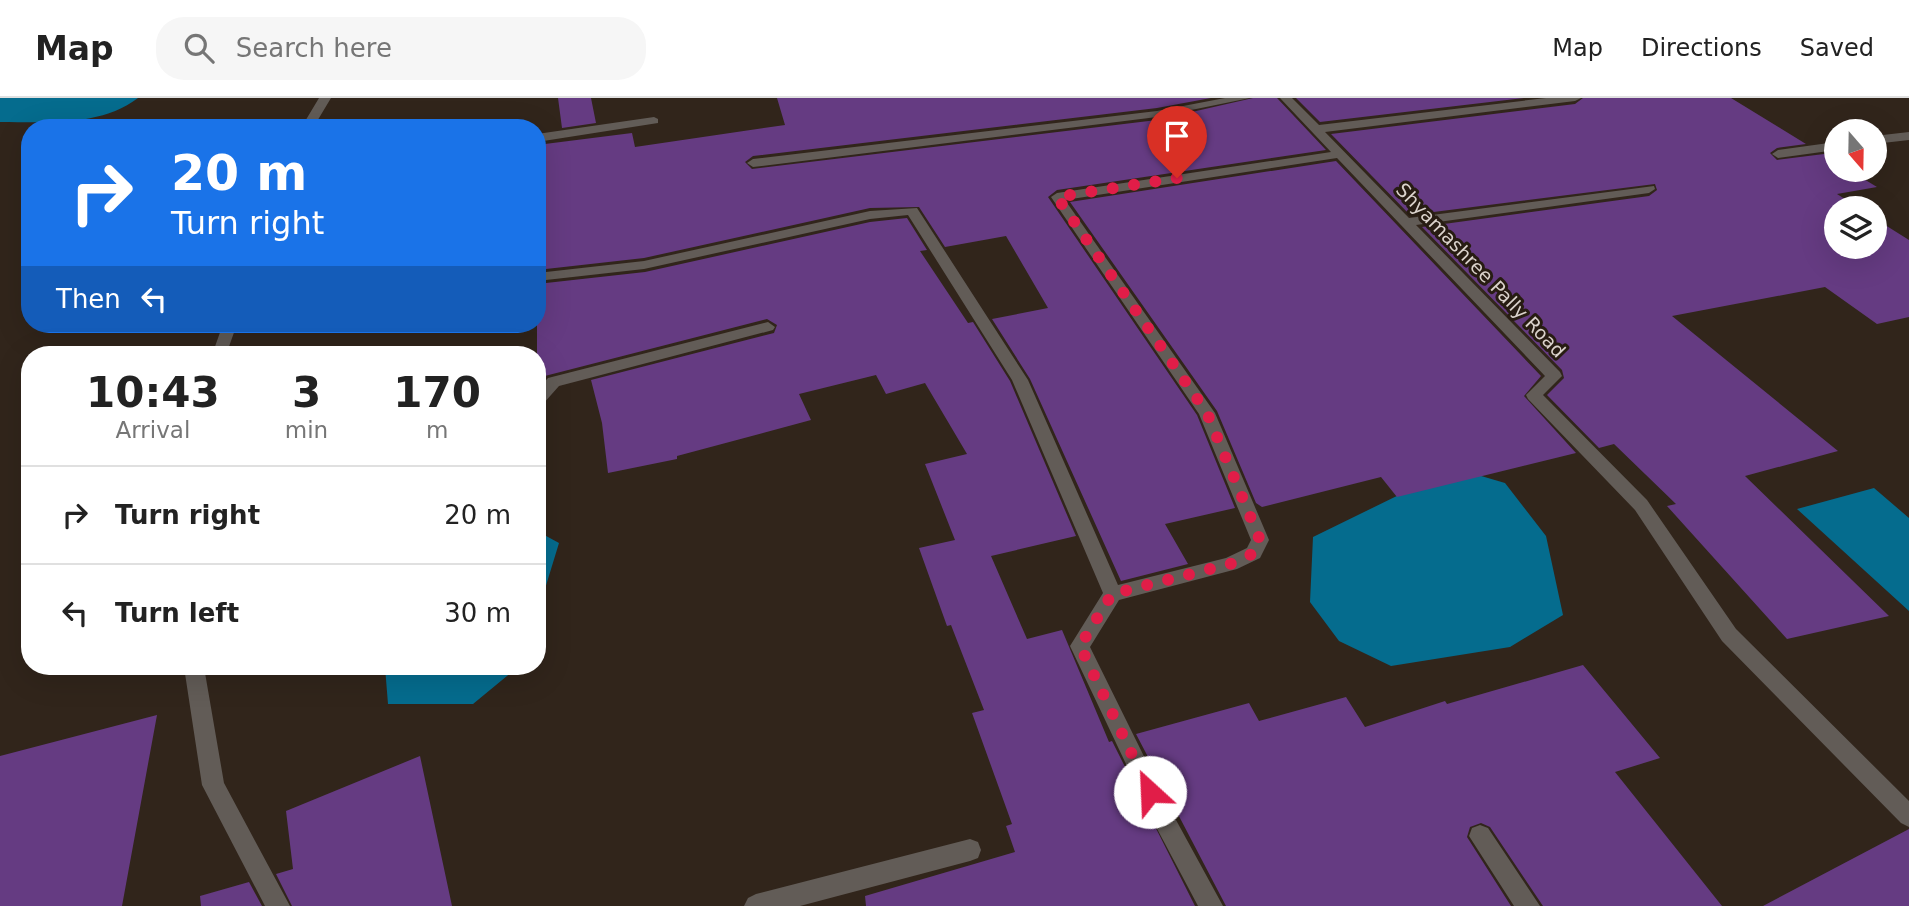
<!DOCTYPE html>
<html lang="en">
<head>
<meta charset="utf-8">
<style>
	body { margin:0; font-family:"DejaVu Sans",sans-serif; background:#f6f6f6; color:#222; height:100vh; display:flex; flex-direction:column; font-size:26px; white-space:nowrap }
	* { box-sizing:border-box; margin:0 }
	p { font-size:23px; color:#767676 }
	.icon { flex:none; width:38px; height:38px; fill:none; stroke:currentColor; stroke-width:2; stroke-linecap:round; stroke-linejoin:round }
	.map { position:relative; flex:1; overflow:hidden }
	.sheet { position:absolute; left:21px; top:248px; width:525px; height:329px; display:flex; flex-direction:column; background:#fff; border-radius:28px; box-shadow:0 7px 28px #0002 }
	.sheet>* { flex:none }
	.guide { position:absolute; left:21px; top:21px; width:525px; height:214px; border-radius:28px; box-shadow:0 7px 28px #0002; background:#1a73e8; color:#fff; overflow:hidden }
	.needle { width:46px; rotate:160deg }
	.buttons { position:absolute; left:1824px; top:21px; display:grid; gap:14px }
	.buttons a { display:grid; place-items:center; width:63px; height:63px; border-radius:50%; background:#fff; box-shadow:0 7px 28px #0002; font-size:35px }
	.pin { position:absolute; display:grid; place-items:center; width:60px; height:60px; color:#fff; margin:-72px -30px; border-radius:50% 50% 50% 0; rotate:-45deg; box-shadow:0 0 7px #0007 }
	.pin .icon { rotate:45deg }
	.me { position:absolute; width:77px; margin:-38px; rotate:335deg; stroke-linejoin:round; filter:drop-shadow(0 0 5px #0008) }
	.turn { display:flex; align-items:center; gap:24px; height:147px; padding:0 35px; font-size:32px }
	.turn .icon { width:91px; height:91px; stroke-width:2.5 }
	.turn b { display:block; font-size:49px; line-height:60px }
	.then { display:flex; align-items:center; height:66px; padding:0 35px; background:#0003; gap:14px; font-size:26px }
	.eta { display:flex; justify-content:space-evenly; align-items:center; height:119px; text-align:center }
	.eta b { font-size:42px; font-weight:700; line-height:49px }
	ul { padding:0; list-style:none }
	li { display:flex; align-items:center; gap:21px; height:98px; padding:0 35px; border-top:2px solid #e0e0e0 }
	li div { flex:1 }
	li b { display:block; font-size:26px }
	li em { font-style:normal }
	header { display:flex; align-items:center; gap:42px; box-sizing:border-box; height:98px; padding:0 35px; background:#fff; border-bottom:2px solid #e0e0e0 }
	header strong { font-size:33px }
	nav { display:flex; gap:38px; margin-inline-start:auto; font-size:24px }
	.search { width:490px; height:63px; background:#f6f6f6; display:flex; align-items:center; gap:18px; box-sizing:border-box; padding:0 24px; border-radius:28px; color:#767676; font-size:26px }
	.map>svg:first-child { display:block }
</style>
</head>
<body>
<header>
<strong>Map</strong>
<div class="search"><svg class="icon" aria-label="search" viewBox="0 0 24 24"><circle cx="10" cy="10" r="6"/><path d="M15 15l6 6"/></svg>Search here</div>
<nav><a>Map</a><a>Directions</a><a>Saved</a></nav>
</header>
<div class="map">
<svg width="1909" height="808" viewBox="0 0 1909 808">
	<rect width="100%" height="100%" fill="#31251b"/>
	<path fill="#056c8e" d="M0 0H138C100 29 45 24 0 24Z
		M1454 370 1505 385 1546 438 1563 517 1510 549 1391 568 1339 543 1310 504 1313 439Z
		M1874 390 1909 420V513L1797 411Z
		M537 433 559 445 537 517Z
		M385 569H518L473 606H388Z"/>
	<path fill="#653b82" d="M558 0H591L596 25 562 30Z
		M777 0H1211L1157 10 753 58 745 64 752 71 1157 22 1253 0H1277L1326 52 1057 92 1048 99 1197 317 1235 410 1165 426 1188 466 1121 483 1030 281 992 221 1048 210 1006 138 945 149 919 109 870 110 644 160 537 172V47L632 35 635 49 785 27Z
		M1296 0H1524L1320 24Z
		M1583 0H1731L1806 46 1777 50 1770 55 1777 62 1824 56 1836 64V72H1849L1877 89 1837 96 1859 110H1836V149H1874V120L1909 142V219L1877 226 1825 189 1672 218 1838 353 1745 378 1889 518 1787 541 1667 408 1676 406 1614 346 1599 350 1547 297 1564 280 1562 272 1422 129 1649 98 1657 92 1655 86 1410 117 1331 36 1575 6Z
		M1336 63 1541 278 1524 298 1576 355 1397 399 1381 379 1262 409 1256 405 1217 313 1070 104Z
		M907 120 927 152 920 153 968 225 973 224 1010 283 1076 438 991 458 1027 541 1062 532 1109 644 1112 643 1195 808H866L865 798 1015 754 1006 728 1012 726 972 615 984 612 951 527 947 528 919 450 955 442 925 366 967 356 925 285 886 296 876 277 799 296 811 322 677 358V361L608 375 602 325 591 282 774 235 777 227 767 221 537 280V186L645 174 870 124Z
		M1583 567 1660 660 1615 674 1722 808H1543L1490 729 1481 725 1470 729 1467 739 1511 808H1226L1136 636 1249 605 1259 623 1346 599 1365 629 1445 603 1447 606Z
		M157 617 122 808H0V658Z
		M420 658 452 808H292L276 776 293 771 286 713Z
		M1909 732V808H1763L1909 731Z
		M249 784 262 808H201L200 798Z"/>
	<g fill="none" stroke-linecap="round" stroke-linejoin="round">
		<path fill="#625c57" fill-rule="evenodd" d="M319 0H331L313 30H301Z
			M1225 0H1250L1157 19 753 69 747 65 753 61 1157 13Z
			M1280 0H1292L1319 27 1546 0H1581L1575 3 1325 34 1409 120 1654 88 1655 91 1649 95 1416 127 1560 274 1562 278 1543 297 1647 402 1736 531 1909 703V729L1901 725 1722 543 1635 412 1528 301 1526 297 1545 278 1337 60 1065 102 1215 315 1269 442 1260 460 1237 471 1119 502 1090 549 1170 711 1223 808H1198L1154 725 1070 548 1103 495 1012 282 908 117 870 121 644 171 537 183V175L644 163 870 113 917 110 1028 282 1118 487 1226 460 1247 450 1251 442 1199 316 1051 99 1057 95 1331 54Z
			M654 19 658 21V25L537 44V36Z
			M1909 34V42L1874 46V38Z
			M1836 44V52L1778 60 1772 56 1778 52Z
			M768 224 775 229 773 232 559 288 543 306 537 307V292L548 280Z
			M223 226H237L226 257H212Z
			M184 569H204L224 685 290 808H265L202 687Z
			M1480 727 1488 730 1540 808H1514L1469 738 1472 730Z
			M970 741 978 744 981 752 978 760 970 763 800 808H744L748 800 756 796Z"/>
	</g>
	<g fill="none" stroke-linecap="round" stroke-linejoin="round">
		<path stroke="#e11d48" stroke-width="12" stroke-dasharray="0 21.6" d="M1150 694 1080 548 1112 496 1230 466 1254 455 1260 442 1207 315 1057 99 1177 80"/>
	</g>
	<g text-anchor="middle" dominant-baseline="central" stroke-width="6" stroke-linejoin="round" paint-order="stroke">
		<g font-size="19" fill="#dad2cb" stroke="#271c12">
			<text transform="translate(1481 172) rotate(46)">Shyamashree Pally Road</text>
		</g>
	</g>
</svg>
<div class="buttons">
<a><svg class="needle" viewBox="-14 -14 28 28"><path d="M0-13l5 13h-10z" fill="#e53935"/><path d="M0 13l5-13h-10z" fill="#767676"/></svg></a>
<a><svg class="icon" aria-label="layers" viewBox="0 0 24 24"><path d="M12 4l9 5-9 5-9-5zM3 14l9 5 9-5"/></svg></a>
</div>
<div class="pin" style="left:1177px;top:80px;background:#d93025"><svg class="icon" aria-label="arrive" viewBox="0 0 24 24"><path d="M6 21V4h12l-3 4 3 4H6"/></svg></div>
<svg class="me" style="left:1150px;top:694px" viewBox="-20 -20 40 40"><circle r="19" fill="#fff"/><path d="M0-13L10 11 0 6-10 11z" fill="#e11d48"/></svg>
<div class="guide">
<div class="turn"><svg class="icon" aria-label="right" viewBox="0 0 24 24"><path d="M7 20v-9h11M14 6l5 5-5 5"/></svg><div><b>20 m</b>Turn right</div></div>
<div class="then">Then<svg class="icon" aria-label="left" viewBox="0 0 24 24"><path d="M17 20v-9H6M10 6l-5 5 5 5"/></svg></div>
</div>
<section class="sheet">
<div class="eta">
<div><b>10:43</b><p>Arrival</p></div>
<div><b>3</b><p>min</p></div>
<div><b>170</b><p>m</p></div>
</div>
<ul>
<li><svg class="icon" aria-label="right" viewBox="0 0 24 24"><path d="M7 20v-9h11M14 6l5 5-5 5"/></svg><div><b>Turn right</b></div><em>20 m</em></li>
<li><svg class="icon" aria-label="left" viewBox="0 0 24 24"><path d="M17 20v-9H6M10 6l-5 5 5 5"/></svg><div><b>Turn left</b></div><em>30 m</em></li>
</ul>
</section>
</div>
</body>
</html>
